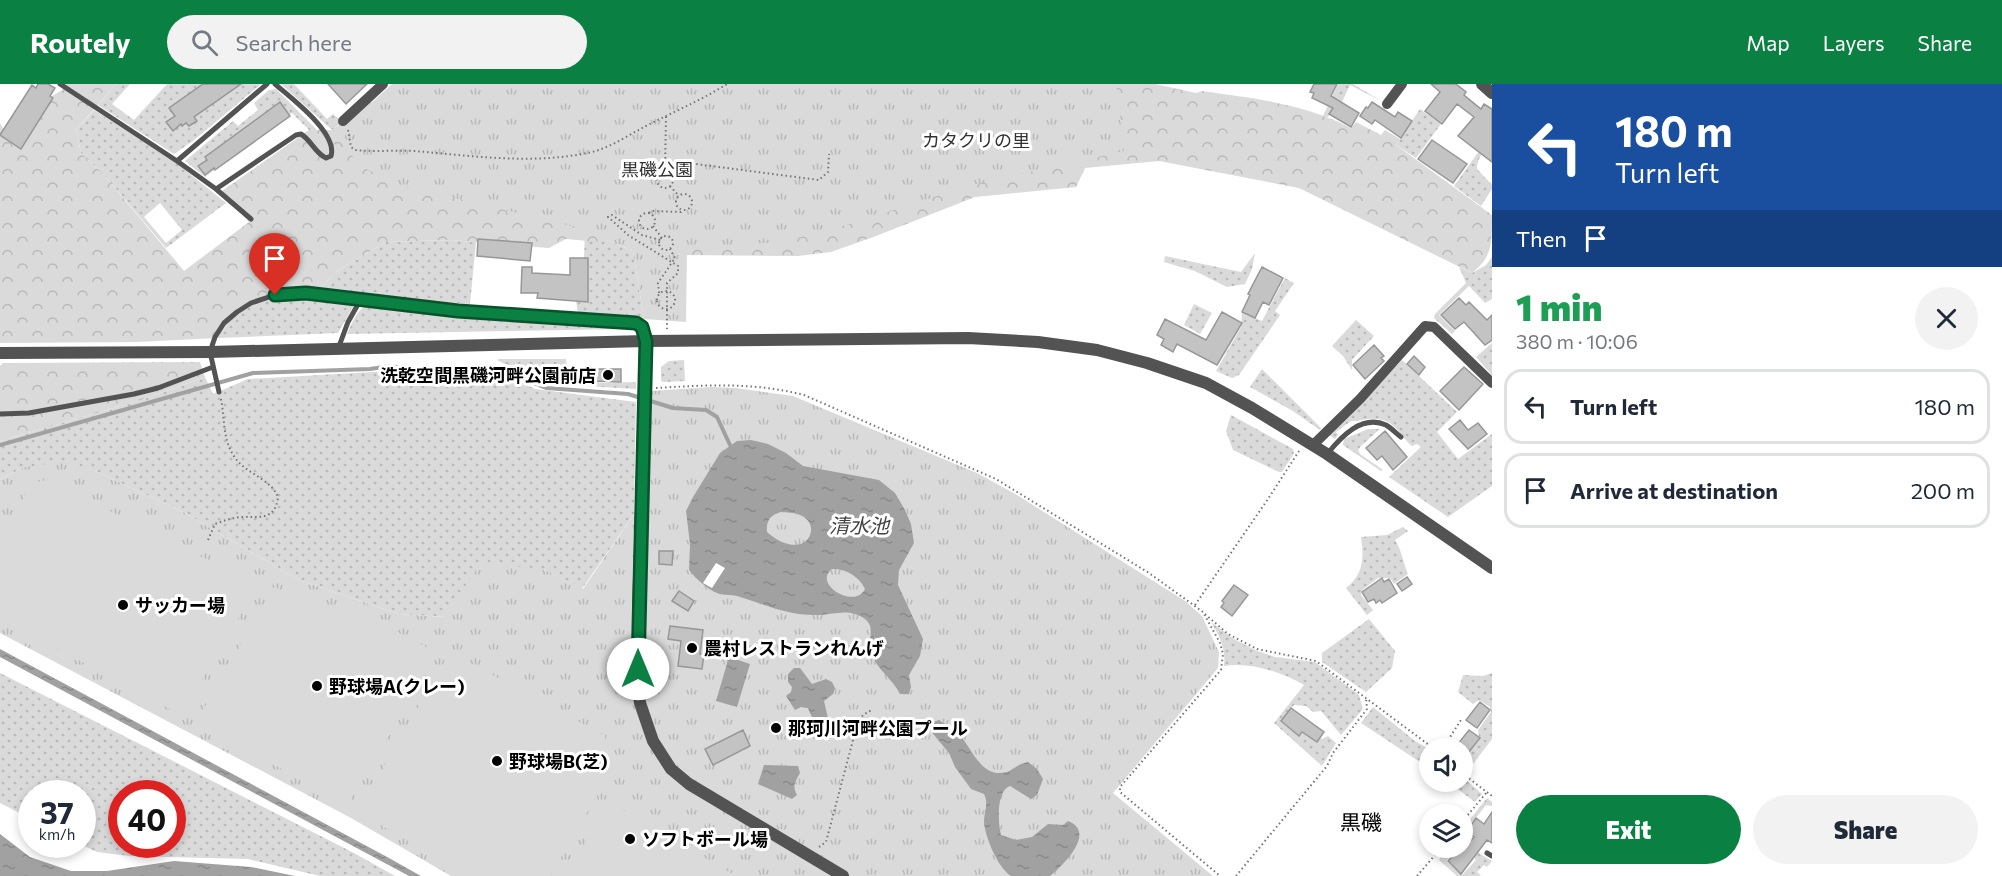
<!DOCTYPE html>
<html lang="en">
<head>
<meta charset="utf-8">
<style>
	body { margin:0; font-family:Commissioner,"Noto Sans JP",sans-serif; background:#f2f2f3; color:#1f2937; height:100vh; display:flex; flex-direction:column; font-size:22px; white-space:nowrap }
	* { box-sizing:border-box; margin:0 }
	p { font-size:20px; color:#747a83 }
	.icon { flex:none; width:33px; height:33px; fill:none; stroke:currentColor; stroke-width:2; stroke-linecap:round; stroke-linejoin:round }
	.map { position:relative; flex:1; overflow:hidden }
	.panel { display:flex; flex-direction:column; background:#fff; width:510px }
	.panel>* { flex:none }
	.guide { background:#1a4fa0; color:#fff; overflow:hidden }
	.buttons { position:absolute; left:1419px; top:654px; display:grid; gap:12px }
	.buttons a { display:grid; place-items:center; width:54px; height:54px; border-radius:50%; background:#fff; box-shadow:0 3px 9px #0003; font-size:30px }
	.speed { position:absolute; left:18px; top:696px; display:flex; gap:12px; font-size:30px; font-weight:700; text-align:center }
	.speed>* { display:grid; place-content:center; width:78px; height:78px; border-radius:50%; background:#fff; box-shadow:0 3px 9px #0003; line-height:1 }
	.speed small { font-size:15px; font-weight:400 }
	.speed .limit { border:9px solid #d22; background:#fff; color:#111 }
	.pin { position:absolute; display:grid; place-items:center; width:51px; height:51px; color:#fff; margin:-62px -26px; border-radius:50% 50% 50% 0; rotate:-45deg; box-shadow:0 0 6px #0007 }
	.pin .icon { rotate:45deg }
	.me { position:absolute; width:66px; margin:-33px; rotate:0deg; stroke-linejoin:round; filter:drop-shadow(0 0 4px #0008) }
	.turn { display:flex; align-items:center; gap:21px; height:126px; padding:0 24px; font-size:27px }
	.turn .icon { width:78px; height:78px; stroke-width:2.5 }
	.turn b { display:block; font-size:42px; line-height:51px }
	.then { display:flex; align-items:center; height:57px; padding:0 24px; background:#0003; gap:12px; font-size:22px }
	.round { display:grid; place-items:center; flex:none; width:63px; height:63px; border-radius:32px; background:#f2f2f3 }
	.head { display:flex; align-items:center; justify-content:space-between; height:102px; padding:0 24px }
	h1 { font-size:36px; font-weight:800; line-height:45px; color:#1e9e55 }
	.action { display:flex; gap:12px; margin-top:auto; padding:12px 24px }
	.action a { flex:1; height:69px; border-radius:36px; background:#0b8043; color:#fff; font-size:24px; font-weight:800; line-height:69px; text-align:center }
	.action a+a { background:#f2f2f3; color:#1f2937 }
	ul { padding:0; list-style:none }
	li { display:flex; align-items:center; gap:18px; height:75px; margin:0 12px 9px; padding:0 12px; border:3px solid #e0e1e3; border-radius:18px }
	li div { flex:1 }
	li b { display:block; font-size:22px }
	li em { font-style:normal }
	header { display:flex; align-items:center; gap:36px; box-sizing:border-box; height:84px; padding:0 30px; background:#0b8043; color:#fff }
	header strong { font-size:28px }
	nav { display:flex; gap:33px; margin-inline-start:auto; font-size:21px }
	.search { width:420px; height:54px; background:#f2f2f3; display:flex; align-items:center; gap:15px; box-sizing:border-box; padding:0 21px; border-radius:33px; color:#747a83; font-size:22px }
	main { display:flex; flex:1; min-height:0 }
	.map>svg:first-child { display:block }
</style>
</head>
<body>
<header>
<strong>Routely</strong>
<div class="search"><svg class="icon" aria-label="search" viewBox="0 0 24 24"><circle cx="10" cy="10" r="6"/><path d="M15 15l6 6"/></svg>Search here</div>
<nav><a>Map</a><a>Layers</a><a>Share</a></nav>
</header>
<main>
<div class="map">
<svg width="1492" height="792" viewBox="0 0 1492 792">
	<defs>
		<pattern id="grass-dots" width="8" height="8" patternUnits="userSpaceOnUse" patternTransform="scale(1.5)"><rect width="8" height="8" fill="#dadada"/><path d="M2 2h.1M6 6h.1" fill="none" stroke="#b9b9b9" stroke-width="1.8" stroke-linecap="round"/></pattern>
		<pattern id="forest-crowns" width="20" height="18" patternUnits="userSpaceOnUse" patternTransform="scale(1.5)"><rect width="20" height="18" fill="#dadada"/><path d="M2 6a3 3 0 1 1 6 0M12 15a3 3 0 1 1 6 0" fill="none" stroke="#b9b9b9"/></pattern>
		<pattern id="park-tufts" width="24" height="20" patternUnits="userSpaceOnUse" patternTransform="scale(1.5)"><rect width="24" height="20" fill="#dadada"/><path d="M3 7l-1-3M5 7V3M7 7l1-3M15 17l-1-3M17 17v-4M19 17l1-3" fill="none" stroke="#b9b9b9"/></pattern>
		<pattern id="water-ripples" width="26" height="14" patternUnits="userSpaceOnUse" patternTransform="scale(1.5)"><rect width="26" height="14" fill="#a1a1a1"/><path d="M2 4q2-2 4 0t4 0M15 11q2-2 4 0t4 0" fill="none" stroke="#898989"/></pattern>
	</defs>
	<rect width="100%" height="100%" fill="#fff"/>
	<path fill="url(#grass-dots)" fill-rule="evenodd" d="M116 0H130L112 20 134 36 167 0H261L193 57 174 70 98 21Z
		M281 0H294L327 35 333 30 342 38 332 46Z
		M1338 0H1353L1383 18 1350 1 1342 18 1337 15 1328 33 1323 32Z
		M276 5 318 47 309 46 292 29 205 93 185 77 233 37 238 42 258 26 254 19 269 6Z
		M1420 25 1441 40 1416 74 1396 61Z
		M94 26 175 78 226 119 166 164 105 92 81 69 76 46ZM160 119 182 146 166 159 144 133Z
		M1492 49C1492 63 1477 69 1477 85L1492 101V105L1481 122 1454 102Z
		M585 147 633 167 644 235 578 230 576 217H588V174H584Z
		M451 156 476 158 470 220 432 218 361 209 338 249 218 254 230 236 248 224 273 214 303 212 322 203 335 188 386 158Z
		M1255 169 1252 185 1245 200 1227 203 1195 187 1164 178 1165 172 1241 188Z
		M1492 173V215L1485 219 1469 202 1439 231 1455 247 1452 250 1434 234 1435 230 1466 199 1459 183 1472 189 1486 181Z
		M1285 194 1294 199 1275 227 1280 231 1239 291 1232 294 1216 287 1241 243 1242 228 1262 237Z
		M371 219 457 231 626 243V245L347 250C352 239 358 223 371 219Z
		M1194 220 1212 229 1200 250 1184 241Z
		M1356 236 1374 252 1352 276V286L1343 272 1332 262Z
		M1492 259V291L1476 273Z
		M499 275H566L567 294 604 299 636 298V305L549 300 535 296 497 276Z
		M684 276 685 297 664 298 661 297V283L669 277Z
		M1402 276 1457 328 1437 348 1458 375 1492 350V402L1448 433 1389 393 1421 363 1417 360 1412 362C1400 352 1395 335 1375 335 1366 334 1359 338 1351 337L1336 348 1338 351 1335 355 1329 351Z
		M1262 285 1321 344 1320 346 1293 327 1250 303Z
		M390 287 507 291 535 305 636 318 634 430 582 505 543 485 444 533 399 530 299 496 183 428 95 387 25 383 0 395V357L141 316 205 293 213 310 248 295Z
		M1231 331 1293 365 1294 369 1282 388H1279L1233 366 1226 347Z
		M1368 345H1380L1361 362 1358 366 1360 370 1383 386 1381 387 1343 361 1344 355Z
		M1403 443 1408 447 1395 456C1402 467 1403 478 1408 490L1394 500 1390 494H1378L1362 506 1361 511 1373 526 1367 531 1346 504C1364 490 1364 474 1361 453L1387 451Z
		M1369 535 1395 567 1392 584 1366 608 1322 578V569Z
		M1211 538 1234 555 1255 566 1275 573 1315 578 1359 611 1363 625 1341 651 1321 627 1313 628 1306 622 1294 621 1281 636 1299 652 1306 647 1322 655 1328 652 1336 659 1322 682 1274 639 1304 601C1282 588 1250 578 1224 582 1226 564 1220 553 1211 538Z
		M0 589 354 769 395 792H320L248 775 129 772 97 768 82 761V710H32L31 735 0 719ZM122 710H172V760H122Z
		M1492 589V655L1467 688 1463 685V670L1479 651 1478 646 1491 628 1490 623 1479 616 1473 620 1458 608 1463 591 1483 592Z
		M1373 623 1415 657 1429 665V684L1361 639Z
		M1463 693 1482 710 1475 718 1448 698H1462Z
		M1487 714 1492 718V722L1486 721 1465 748 1472 755 1469 760 1480 770 1492 777 1487 783 1484 781 1477 788 1481 792H1457L1439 776 1446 764H1462L1463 744ZM1467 762 1476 776 1462 791 1446 777 1456 764Z"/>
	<path fill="url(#forest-crowns)" d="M66 0H116L76 46 81 69 105 92 184 187 249 138 222 107 309 46H332L370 18 419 31 617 154 599 158 566 155 549 164 451 156 386 158 335 188 322 203 303 212 273 214 248 224 230 236 218 254 137 258 0 259V39L7 51 22 59 52 12 62 6Z
		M843 0H1155L1196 9 1202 7C1253 14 1305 20 1351 44L1356 38 1381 51 1385 46 1400 55 1396 61 1492 131C1492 161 1492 173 1472 189L1299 104 1159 77 1085 84 1076 103 975 113 876 152 831 168 798 172 681 171 682 137Z
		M200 278 205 293 141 316 0 357V282L3 279Z"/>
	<path fill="url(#park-tufts)" d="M392 0H1116L1124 67 972 101 824 148 778 158 687 164 686 238 644 235 633 167 576 143 400 101 366 85 347 67 344 44Z
		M712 303 736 304 793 312 977 389 1017 411 1185 517 1202 532 1219 568 1218 584 1113 709 1213 792H451L351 734 0 549V395L25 383 63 378 95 387 183 428 299 496 399 530 444 533 481 479 543 485 583 505 645 414 651 307Z"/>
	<path fill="#dadada" d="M48 396 248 496 254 508 181 631 0 534V460L31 399Z
		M274 503 328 523 377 537 426 563 431 578 347 722 202 640 203 626Z
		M450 568 605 652 608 668V687L599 708 550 792H469L358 728Z
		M609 718 736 792H567Z"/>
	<path fill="url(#water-ripples)" fill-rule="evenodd" d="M751 356 768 360 786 369 803 382 879 396 895 409 905 426 911 440 914 459 899 486 898 501 923 555 920 572 909 591 911 603 909 610H900C893 595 877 586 871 569 866 557 877 545 865 535 849 523 833 531 816 531 786 531 767 521 740 513 733 510 724 512 717 509 707 505 695 494 689 486L690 460 686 427 693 413 720 369 737 357ZM781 428C787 429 794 428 800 431 825 441 805 481 767 448 766 437 770 431 781 428ZM832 485C845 484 860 493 865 505 855 526 812 500 832 485Z
		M0 565 389 774 421 792H409L0 573Z
		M729 573 750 580 737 623 716 617Z
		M794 584H800L812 600 826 595 832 598 835 604 833 610 824 617 828 634C817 643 812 635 808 624L801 623 795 626 786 612 791 608 792 603 788 598V590Z
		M939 636C944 640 950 642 955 646 971 659 979 696 1007 688 1015 685 1017 680 1028 678L1037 685 1043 695 1037 711 1031 715 1010 702C996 707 998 739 1001 751L1016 756 1032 753 1048 740 1063 741 1068 737C1097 748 1063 782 1050 792H1011C998 784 985 753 984 738 984 727 989 720 984 710L971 705 955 683 949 669 929 645 930 639Z
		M764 681 798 682 800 689C795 698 792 702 797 711L792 715 758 700Z
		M0 750 30 773 71 787H107L174 777 251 783 295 792H0Z"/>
	<path fill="#fff" d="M716 479 725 484 712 504 703 499Z"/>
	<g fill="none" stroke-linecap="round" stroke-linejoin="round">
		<path stroke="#a1a1a1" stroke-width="4" d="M0 361 253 289 370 285 390 282 407 285 501 286 546 304 628 310 673 324 706 326 717 333 730 361"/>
	</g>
	<path fill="#c3c3c3" stroke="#979797" stroke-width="1.5" d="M38 0H48L55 4 50 12 53 14 21 65 0 51 32 1 36 4Z
		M203 0H241L194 33 197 37 189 42 186 39 182 42 181 40 173 47 166 38 175 32 169 24Z
		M328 0H367L346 20Z
		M1314 0H1337L1331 12 1359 29 1351 43 1329 30 1333 24 1312 14 1314 9 1310 8Z
		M1431 0H1456L1466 8 1464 11 1481 25 1484 20 1492 25V78L1458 52 1474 33 1457 20 1442 40 1425 27 1440 8Z
		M280 18 290 32 215 86 214 84 205 91 198 82 207 76 205 73Z
		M1372 18 1395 33 1398 28 1412 37 1401 54 1375 36 1372 40 1360 32 1366 23 1368 24Z
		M1432 56 1467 80 1453 99 1418 75Z
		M478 155 532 159 530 177 477 172Z
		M570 174H588V218L537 214 538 209H521L522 183H532V189L570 191Z
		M1262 183 1283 194 1269 221 1263 218 1255 234 1242 228 1250 211 1248 210Z
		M1459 214 1466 221 1469 218 1487 236 1492 231V256L1485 261 1464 238 1455 245 1441 231Z
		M1222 228 1242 239 1217 281 1177 260 1173 268 1161 261 1164 255 1157 251 1165 235 1206 256Z
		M1374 261 1384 272 1381 274 1384 277 1365 295 1353 281Z
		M1414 272 1425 283 1419 291 1407 280Z
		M1464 283 1483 300 1459 326 1440 307Z
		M590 285H621V298L591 297Z
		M1460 336 1468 346 1478 339 1487 350 1468 365 1449 345Z
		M1385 347 1407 373 1393 386 1382 372 1377 376 1366 364Z
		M659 467H673L672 481 659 480Z
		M1407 493 1412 500 1402 507 1397 500Z
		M1382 494 1384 498 1389 495 1397 509 1382 519 1380 516 1376 519 1374 515 1368 518 1362 508Z
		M1234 501 1248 511 1232 532 1221 523 1224 519 1222 517Z
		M679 507 694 517 688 527 672 517Z
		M670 542 703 546 700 570H704L702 585 678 582 681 557 668 555Z
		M1480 618 1490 626 1477 644 1466 636Z
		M1291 624 1324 648 1317 658 1302 648 1299 652 1281 637Z
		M743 646 750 662 713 681 705 665Z
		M1469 646 1480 654 1468 669 1457 661Z
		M1492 728V759L1487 756 1461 790 1448 777 1458 766 1460 768 1474 753 1467 747 1476 734 1484 740Z"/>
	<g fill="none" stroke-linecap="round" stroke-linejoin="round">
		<path stroke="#757575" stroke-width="2" stroke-dasharray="1.5 3" stroke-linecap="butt" d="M348 46 351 63 355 66C375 68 395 66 415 67 473 72 534 81 592 68 611 63 629 51 646 42 673 28 700 17 727 0
			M665 76 819 96 828 88 829 70
			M665 88 666 31
			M657 96a8 8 0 1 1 16 0a8 8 0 1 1-16 0Z
			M670 102 679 112
			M676 118a8 8 0 1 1 16 0a8 8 0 1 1-16 0Z
			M649 129 651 127 681 128 683 126
			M639 137a8 8 0 1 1 16 0a8 8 0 1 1-16 0Z
			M653 142 662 154
			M659 159a7 7 0 1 1 14 0a7 7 0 1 1-14 0Z
			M660 156 642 151 612 131 608 133 628 151 678 182V189L667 199V245
			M657 216a9 9 0 1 1 18 0a9 9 0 1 1-18 0Z
			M659 209 658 199 675 174 670 165
			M656 304C707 301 753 298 804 311L996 395 1149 489 1203 528 1220 559 1223 570 1221 586 1120 703V708L1220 792
			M208 456 215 440C223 437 231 434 240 433 258 432 275 438 278 413 271 395 247 390 236 375 222 357 225 335 221 315
			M1195 521 1268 415 1299 367
			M1205 530 1228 550 1257 565 1316 577 1433 664
			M1443 664 1461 636
			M1462 689 1492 712
			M1462 738 1487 708
			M819 763 826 758 857 641 863 631 873 625
			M1236 792 1327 682 1333 669 1367 625 1366 614
			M1417 792 1441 764"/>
		<path stroke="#535353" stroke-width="5" d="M60 0 177 77
			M216 105 296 51 301 50C311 56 315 69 326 74L331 72C338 49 291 14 275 0
			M251 135 216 105 177 77 267 0
			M338 265 348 238 361 215
			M219 308 210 268 215 253 224 239 237 228 251 219 275 211 306 209 458 227 636 239 642 243 646 257
			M0 330 29 329 134 310 158 304 213 283
			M1328 369C1341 353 1362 330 1386 341 1391 344 1396 349 1401 353
			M1487 769 1492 772"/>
		<path stroke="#535353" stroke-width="10" d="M1387 20 1402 0
			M343 37 383 0
			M1313 361 1360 315 1425 242 1434 243 1492 299"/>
		<path stroke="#535353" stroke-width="12" d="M1482 0 1492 9
			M646 257 638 529V603L640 619 653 657 671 685 689 700 843 792
			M0 269 210 268 646 257 968 254 1038 258 1097 266 1147 279 1206 299 1252 324 1327 370 1492 484"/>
	</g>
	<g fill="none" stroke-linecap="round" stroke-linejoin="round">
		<g stroke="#07532c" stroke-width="15">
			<path id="route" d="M275 211 306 209 458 227 636 239 642 243 646 257 638 585"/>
		</g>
		<use href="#route" stroke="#0b8043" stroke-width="10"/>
	</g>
	<g fill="#000" stroke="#fff" stroke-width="2">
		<circle cx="608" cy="291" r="6"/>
		<circle cx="123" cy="521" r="6"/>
		<circle cx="692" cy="564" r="6"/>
		<circle cx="317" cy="602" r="6"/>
		<circle cx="776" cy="644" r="6"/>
		<circle cx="497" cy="677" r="6"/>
		<circle cx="630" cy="755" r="6"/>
	</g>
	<g text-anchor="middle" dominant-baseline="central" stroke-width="6" stroke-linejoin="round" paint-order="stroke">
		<g font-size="18" fill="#313131" stroke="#fff">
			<text x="976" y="56">カタクリの里</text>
			<text x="657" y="85">黒磯公園</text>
		</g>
		<g font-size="18" font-weight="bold" fill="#000" stroke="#fff" text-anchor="start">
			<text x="596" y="291" text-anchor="end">洗乾空間黒磯河畔公園前店</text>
			<text x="135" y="521">サッカー場</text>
			<text x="704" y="564">農村レストランれんげ</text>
			<text x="329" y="602">野球場A(クレー)</text>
			<text x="788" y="644">那珂川河畔公園プール</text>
			<text x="509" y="677">野球場B(芝)</text>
			<text x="642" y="755">ソフトボール場</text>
		</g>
		<g font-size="20" font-style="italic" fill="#424242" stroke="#fff">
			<text x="859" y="441">清水池</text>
		</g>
		<g font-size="21" fill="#000" stroke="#fff">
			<text x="1361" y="737">黒磯</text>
		</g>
	</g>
</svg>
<div class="buttons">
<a><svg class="icon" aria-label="sound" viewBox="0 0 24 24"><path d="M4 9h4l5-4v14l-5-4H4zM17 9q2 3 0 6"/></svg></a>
<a><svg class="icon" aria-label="layers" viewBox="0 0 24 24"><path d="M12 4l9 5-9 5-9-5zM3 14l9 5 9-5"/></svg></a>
</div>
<div class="speed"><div>37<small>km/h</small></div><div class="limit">40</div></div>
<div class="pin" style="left:275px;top:211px;background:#d93025"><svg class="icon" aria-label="arrive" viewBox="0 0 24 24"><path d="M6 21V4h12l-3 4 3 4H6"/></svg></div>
<svg class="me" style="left:638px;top:585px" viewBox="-20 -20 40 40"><circle r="19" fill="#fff"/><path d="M0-13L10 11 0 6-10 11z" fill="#0b8043"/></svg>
</div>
<section class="panel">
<div class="guide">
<div class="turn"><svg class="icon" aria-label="left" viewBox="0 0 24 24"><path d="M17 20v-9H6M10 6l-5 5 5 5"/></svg><div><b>180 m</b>Turn left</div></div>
<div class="then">Then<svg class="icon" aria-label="arrive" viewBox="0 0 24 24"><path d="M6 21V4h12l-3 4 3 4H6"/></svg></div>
</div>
<div class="head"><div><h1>1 min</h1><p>380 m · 10:06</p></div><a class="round"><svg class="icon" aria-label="close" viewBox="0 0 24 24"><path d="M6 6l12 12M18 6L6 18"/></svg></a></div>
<ul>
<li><svg class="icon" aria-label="left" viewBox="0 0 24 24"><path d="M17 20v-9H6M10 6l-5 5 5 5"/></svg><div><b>Turn left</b></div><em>180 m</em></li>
<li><svg class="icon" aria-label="arrive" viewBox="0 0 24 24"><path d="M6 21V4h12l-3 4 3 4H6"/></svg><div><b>Arrive at destination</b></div><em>200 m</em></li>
</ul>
<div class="action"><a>Exit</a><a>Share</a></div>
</section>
</main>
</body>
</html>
